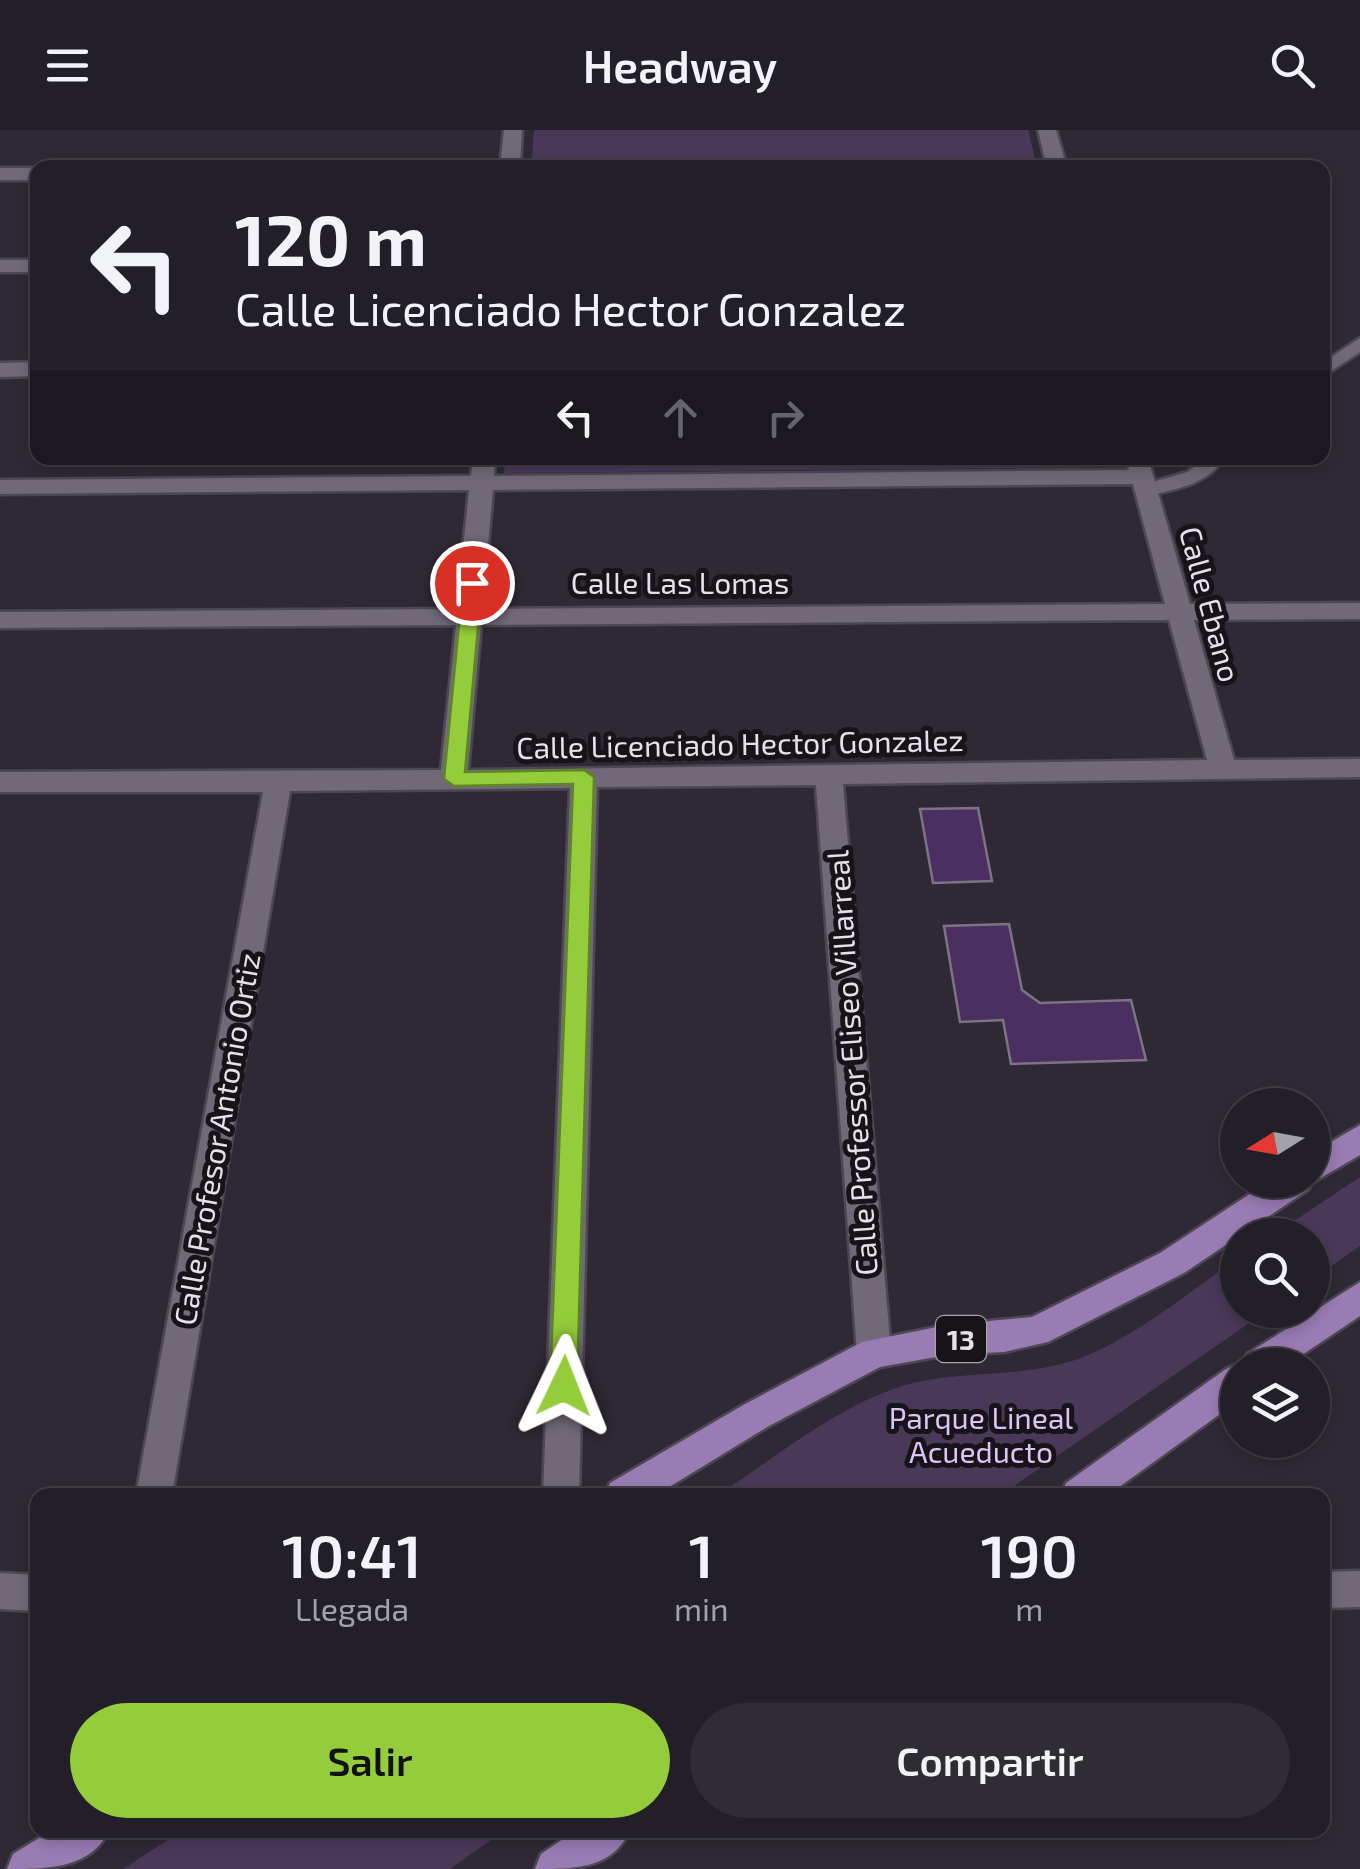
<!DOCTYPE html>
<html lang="es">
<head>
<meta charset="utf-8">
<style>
	body { margin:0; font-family:"Exo 2",sans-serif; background:#2f2c34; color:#f1f3f6; height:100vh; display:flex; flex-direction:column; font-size:38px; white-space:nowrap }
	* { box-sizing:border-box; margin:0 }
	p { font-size:32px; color:#a3a2a8 }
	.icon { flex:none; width:55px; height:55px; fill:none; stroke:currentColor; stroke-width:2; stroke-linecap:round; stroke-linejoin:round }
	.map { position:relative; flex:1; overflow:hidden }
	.panel { position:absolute; left:30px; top:1358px; width:1300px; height:350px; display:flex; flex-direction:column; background:#231f28; border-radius:20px; box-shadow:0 5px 15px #0003,0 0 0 2px #403d45 }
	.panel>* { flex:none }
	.top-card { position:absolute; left:30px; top:30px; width:1300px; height:305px; border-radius:20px; box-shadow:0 5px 15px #0003,0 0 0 2px #403d45; background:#231f28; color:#f1f3f6; overflow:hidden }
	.needle { width:65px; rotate:259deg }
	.buttons { position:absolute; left:1220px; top:958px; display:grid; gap:20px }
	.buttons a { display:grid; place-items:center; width:110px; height:110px; border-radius:50%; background:#231f28; box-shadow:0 5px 15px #0003,0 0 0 2px #403d45; font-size:50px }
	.pin { position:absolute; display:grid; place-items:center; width:85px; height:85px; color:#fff; margin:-42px; border:5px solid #fff; border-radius:50%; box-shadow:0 2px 10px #0007 }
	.me { position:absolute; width:110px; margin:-55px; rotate:2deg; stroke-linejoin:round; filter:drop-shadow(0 0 8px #0008) }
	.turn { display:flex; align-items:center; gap:35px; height:210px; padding:0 40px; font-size:45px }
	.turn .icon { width:130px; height:130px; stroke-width:2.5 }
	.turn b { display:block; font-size:70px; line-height:85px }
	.lanes { display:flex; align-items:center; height:95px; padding:0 40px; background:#0003; justify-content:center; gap:50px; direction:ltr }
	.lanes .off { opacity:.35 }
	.eta { display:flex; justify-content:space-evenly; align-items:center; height:170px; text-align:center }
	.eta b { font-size:60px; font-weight:600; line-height:70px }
	.primary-button { display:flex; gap:20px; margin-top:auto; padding:20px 40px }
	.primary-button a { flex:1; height:115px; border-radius:60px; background:#94cc3b; color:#111; font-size:40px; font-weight:600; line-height:115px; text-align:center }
	.primary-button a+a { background:#2f2c34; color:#f1f3f6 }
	header { display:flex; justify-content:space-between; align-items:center; height:130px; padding:0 40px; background:#231f28; font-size:45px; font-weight:600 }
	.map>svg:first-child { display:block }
</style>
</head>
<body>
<header><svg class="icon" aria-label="menu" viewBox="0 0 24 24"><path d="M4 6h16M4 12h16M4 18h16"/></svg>Headway<svg class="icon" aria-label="search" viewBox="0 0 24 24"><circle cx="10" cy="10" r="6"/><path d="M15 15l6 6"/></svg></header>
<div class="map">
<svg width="1360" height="1739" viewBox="0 0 1360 1739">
	<rect width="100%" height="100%" fill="#2f2935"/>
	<path fill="#4a3859" d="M534 0H1028L1037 37H531Z
		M506 328H1110L1113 337 504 343Z
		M1360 1047V1116L1313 1149 1312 1105H1273Z
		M1237 1129 1238 1180H1268L1001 1365H718C775 1328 836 1277 902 1256 951 1241 1003 1247 1053 1236 1116 1224 1184 1165 1237 1129Z
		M183 1700H505L450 1739H123Z"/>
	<path fill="#4b2f61" stroke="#7b7482" stroke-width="2.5" d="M978 678 992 751 933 753 920 679Z
		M1009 794 1022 860 1040 873 1131 870 1146 930 1011 934 1003 890 960 892 944 796Z"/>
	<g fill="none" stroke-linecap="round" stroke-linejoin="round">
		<g stroke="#4d4752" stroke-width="5">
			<path id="lane" d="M1360 208V222L1322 247V233Z
				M1206 328H1225C1206 355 1177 359 1146 366L1136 360 1139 356 1187 342Z"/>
		</g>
		<g stroke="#4d4752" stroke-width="5">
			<path id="street" d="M504 0H522L520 38H500Z
				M1038 0H1056L1067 38H1047Z
				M0 38H38V50H0Z
				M0 130H38V142H0Z
				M38 232V246L0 247V233Z
				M473 328H495L494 346 1129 340 1126 328H1148L1190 474 1360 473V489L1194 490 1234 630 1360 629V647L843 654 891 1223 886 1234 874 1238 862 1234 857 1223 816 655 597 657 579 1365H543L570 658 290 661 172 1365H136L263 662H0V642L441 640 456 495 0 498V482L457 479 469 360 0 364V350L471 346ZM1133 354 1165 474 482 479 493 360ZM1169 490 1207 630 468 640 481 495Z"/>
		</g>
		<g stroke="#4d4752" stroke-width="5">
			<path id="secondary" d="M1360 1441V1477L1322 1478V1442Z
				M0 1443 38 1445V1481L0 1479Z"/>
		</g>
		<g stroke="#4d4752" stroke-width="5">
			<path id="primary" d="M1360 995V1025L1312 1053 1308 1060 1184 1143 1048 1212 1004 1222 947 1225 880 1237 769 1296 656 1365H605L610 1353 745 1274 862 1212 947 1195 1032 1187 1160 1123 1271 1050H1312V1023Z
				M1360 1152V1186L1287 1235H1242L1247 1224Z
				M1238 1234V1271L1108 1365H1061L1066 1353 1226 1239Z
				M52 1700H109C92 1739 46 1739 7 1739L13 1724Z
				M576 1700H630C613 1739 575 1739 535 1739L541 1724Z"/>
		</g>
		<use href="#lane" fill="#716978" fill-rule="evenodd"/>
		<use href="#street" fill="#716978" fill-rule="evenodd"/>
		<use href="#secondary" fill="#716978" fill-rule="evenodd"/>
		<use href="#primary" fill="#997cb3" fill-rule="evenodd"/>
	</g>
	<path fill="#94cc3b" stroke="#608526" stroke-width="2.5" d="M472 447 482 453 465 642 584 640 594 647 577 1256 573 1265 564 1268 554 1265 550 1256 573 654 454 656 444 649 463 453Z"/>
	<g text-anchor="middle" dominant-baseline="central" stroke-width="10" stroke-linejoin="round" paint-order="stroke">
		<rect fill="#161319" stroke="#a7a3ab" stroke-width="2.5" x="936" y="1186" width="50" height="46" rx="8"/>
		<g font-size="28" font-weight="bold" fill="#e5e1ea">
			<text x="961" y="1209">13</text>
		</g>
		<g font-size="30" fill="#e5e1ea" stroke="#161319">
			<text x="680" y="452">Calle Las Lomas</text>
			<text transform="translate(1211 474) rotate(75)">Calle Ebano</text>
			<text transform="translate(740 613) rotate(-1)">Calle Licenciado Hector Gonzalez</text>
			<text transform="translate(851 933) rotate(-94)">Calle Professor Eliseo Villarreal</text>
			<text transform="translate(216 1009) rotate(-80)">Calle Profesor Antonio Ortiz</text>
		</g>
		<g font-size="30" fill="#ddc4f5" stroke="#161319">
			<text x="981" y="1287">Parque Lineal<tspan x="981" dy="34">Acueducto</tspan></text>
		</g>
	</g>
</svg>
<div class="buttons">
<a><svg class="needle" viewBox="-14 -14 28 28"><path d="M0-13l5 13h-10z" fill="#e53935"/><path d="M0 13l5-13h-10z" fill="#a3a2a8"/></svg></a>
<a><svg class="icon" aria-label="search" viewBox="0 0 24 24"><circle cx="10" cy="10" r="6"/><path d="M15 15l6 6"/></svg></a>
<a><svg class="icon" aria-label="layers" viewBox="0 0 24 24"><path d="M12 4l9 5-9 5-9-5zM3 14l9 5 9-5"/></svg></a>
</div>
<div class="pin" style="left:472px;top:453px;background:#d93025"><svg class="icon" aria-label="arrive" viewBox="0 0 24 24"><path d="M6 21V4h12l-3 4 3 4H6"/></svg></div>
<svg class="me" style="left:564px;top:1256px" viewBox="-20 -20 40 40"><path d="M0-17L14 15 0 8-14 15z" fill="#94cc3b" stroke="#fff" stroke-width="4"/></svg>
<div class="top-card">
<div class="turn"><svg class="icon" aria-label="left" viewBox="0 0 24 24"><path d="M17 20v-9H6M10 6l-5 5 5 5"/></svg><div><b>120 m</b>Calle Licenciado Hector Gonzalez</div></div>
<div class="lanes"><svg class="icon" aria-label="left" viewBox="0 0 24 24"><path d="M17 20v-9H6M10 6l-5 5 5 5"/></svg><svg class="icon off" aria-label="ahead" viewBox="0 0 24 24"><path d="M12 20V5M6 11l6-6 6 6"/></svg><svg class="icon off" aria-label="right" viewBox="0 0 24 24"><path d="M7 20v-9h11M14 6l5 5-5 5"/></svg></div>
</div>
<section class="panel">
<div class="eta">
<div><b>10:41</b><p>Llegada</p></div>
<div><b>1</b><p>min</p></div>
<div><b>190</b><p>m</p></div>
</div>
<div class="primary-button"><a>Salir</a><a>Compartir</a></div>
</section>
</div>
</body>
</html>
